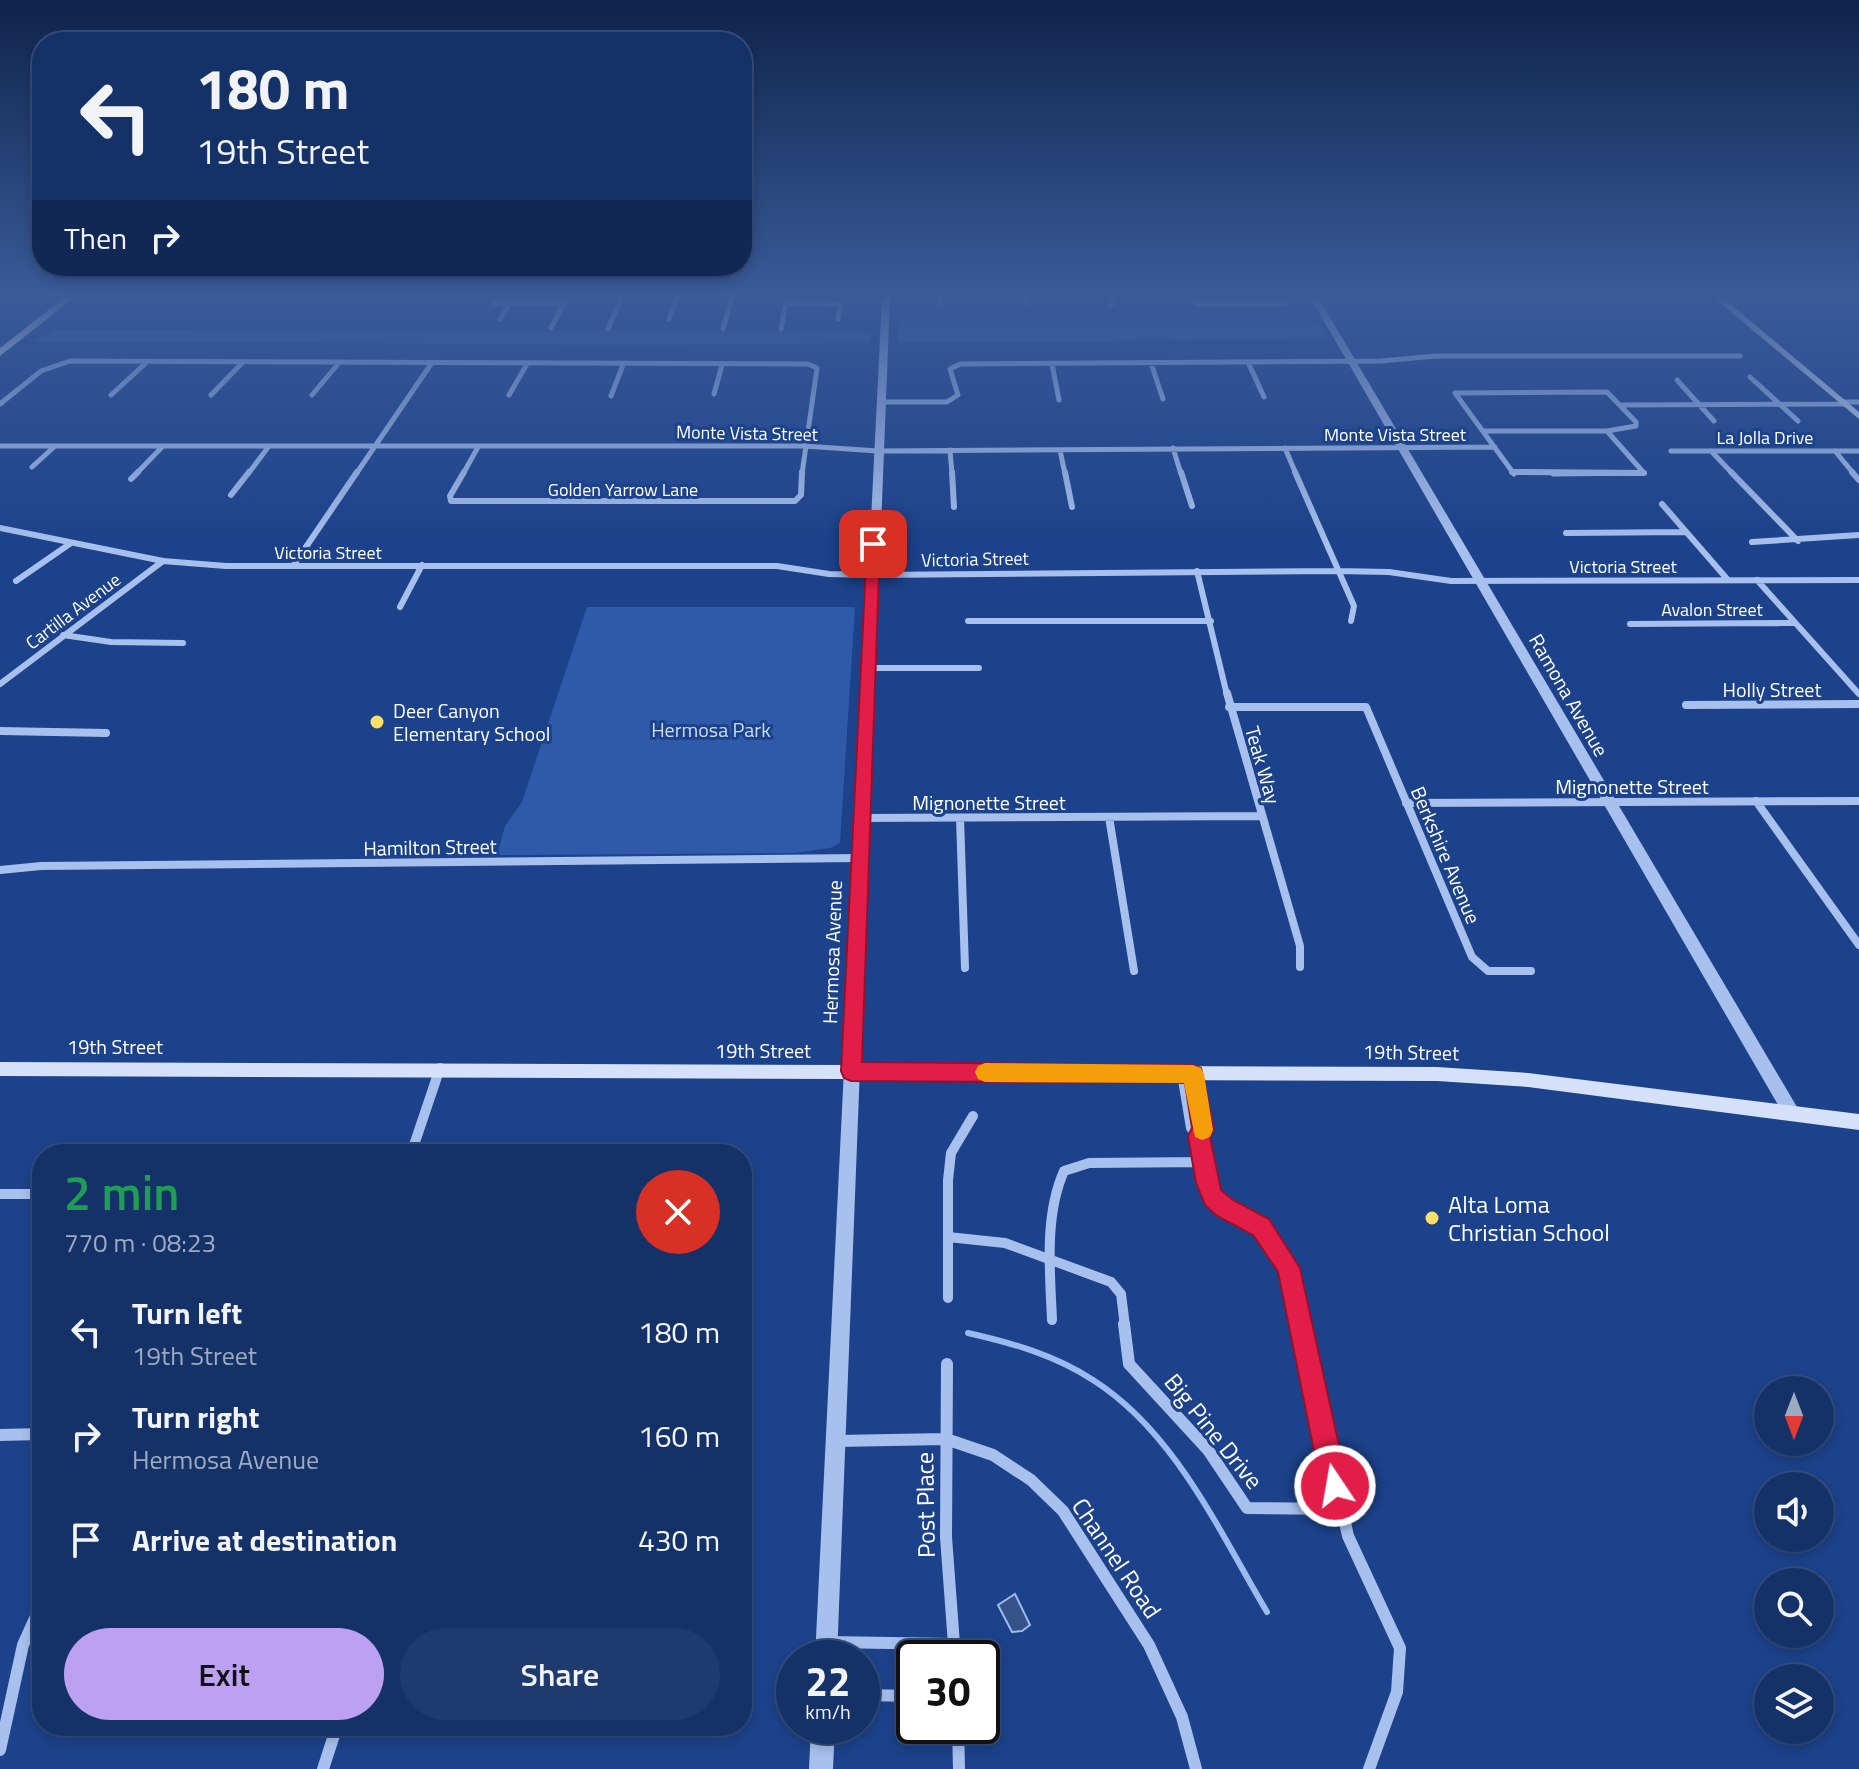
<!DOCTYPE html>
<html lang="en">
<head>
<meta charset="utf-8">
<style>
	body { margin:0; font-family:"Titillium Web",sans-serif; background:#1e3a6e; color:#f1f3f6; height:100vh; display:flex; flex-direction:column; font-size:30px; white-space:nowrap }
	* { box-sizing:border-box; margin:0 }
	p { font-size:26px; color:#9daac0 }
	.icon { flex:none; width:44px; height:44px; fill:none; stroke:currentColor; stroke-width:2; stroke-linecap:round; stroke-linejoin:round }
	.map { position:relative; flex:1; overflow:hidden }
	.panel { position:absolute; left:32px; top:1144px; width:720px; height:592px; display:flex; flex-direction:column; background:#153268; border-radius:32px; box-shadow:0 4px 12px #0003,0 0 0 2px #344d7c }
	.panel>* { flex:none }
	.hud { position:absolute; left:32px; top:32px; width:720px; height:244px; border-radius:32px; box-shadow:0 4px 12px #0003,0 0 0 2px #344d7c; background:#153268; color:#f1f3f6; overflow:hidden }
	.needle { width:52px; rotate:180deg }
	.controls { position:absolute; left:1754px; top:1376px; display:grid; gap:16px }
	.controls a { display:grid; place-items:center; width:80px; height:80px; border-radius:50%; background:#153268; box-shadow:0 4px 12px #0003,0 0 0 2px #344d7c; font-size:40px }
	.speed { position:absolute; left:776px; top:1640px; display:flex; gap:16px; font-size:40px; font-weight:700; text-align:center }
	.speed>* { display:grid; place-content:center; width:104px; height:104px; border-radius:50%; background:#153268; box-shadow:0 4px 12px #0003,0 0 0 2px #344d7c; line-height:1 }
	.speed small { font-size:20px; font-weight:400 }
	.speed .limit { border:4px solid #111; border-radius:12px; background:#fff; color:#111 }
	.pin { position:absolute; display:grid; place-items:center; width:68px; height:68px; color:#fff; margin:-34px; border-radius:16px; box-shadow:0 4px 12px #0006 }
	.me { position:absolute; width:88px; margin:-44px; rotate:348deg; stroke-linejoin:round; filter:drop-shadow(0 0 6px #0008) }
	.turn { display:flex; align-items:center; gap:28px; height:168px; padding:0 32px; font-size:36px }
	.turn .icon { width:104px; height:104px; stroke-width:2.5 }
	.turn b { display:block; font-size:56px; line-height:68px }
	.then { display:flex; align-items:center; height:76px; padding:0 32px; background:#0003; gap:16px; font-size:30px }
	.round { display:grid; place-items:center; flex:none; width:84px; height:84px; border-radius:42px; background:#1e3a6e }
	.overview { display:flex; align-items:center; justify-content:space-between; height:136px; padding:0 32px }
	h1 { font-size:48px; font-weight:600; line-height:60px; color:#1e9e55 }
	.primary-button { display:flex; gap:16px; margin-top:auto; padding:16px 32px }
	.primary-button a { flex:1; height:92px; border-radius:48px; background:#bca0f2; color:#111; font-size:32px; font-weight:600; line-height:92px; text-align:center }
	.primary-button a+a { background:#1e3a6e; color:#f1f3f6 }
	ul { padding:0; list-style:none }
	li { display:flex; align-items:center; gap:24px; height:104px; padding:0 32px }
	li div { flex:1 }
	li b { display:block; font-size:30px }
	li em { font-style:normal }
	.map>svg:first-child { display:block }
</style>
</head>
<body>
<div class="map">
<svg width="1859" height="1769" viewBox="0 0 1859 1769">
	<rect width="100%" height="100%" fill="#1c428b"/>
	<path fill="#2f5aa9" d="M898 322H1318L1329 339 898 343Z
		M55 330 871 332 870 343 634 345 32 341Z
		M587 607H855L840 843 830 848 794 853 497 855 505 826 522 802Z"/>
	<path fill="#365288" stroke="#9bbaef" stroke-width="2" d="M1015 1594 1030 1625 1022 1631 1012 1632 998 1605Z"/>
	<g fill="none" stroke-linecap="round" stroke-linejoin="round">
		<path stroke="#9bbaef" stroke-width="6" d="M968 1333C1012 1343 1055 1355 1093 1380 1175 1432 1219 1531 1267 1612"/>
		<path stroke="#a7c0ed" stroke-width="5" d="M940 297 941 303
			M1025 297 1027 303
			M1110 297 1112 304
			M1193 297 1196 304H1284
			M494 303H564
			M786 303 837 304 840 306 838 319
			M500 319 510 303
			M669 319 677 297
			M551 328 567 297
			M608 329 622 297
			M723 329 732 297
			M781 329 787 297
			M1248 362 1264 397
			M1151 363 1163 399
			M1052 364 1059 400
			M1750 377 1798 421
			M1677 380 1714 421
			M1455 393 1607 392 1636 422V426L1607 431H1483
			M1455 393 1514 474
			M714 394 722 365
			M111 395 147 362
			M211 395 242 363
			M312 395 338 364
			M509 395 527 364
			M611 396 623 365
			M880 402H947L958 395 950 369 960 364 1381 361 1436 356H1740
			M1843 402H1859
			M0 404 41 371 70 361 808 364 817 368 802 474
			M1622 405 1844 404
			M1607 431 1644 473
			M0 446H804L878 451 1495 447
			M1173 448 1181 474
			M1285 448 1296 474
			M950 450 952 474
			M1060 450 1065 474
			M1671 451H1859
			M1711 451 1733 474
			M1835 451 1854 474
			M32 467 55 446
			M136 474 163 446
			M248 474 269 446
			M356 474 431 364
			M463 474 478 447
			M1553 474 1644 473"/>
		<path stroke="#a7c0ed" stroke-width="6" d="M464 472 450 496 451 501H795L801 495 802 472
			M952 472 954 507
			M1065 472 1072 507
			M1181 472 1192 506
			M1295 472 1354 606 1351 621
			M1512 472 1644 473
			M1731 472 1798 541
			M1852 472 1859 480
			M131 479 138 472
			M231 495 249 472
			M1662 504 1728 580
			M0 528 163 561 226 566H777L829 574 872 575 1338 571 1389 572 1451 581 1859 580
			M1566 533 1686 532
			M1752 542 1859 535
			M293 566 357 472
			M1197 571 1227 695
			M1757 580 1859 694
			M16 581 71 543
			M400 607 422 565
			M968 621H1211
			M1630 624 1794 623
			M63 635 111 642 183 643
			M869 668H979
			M0 684 163 561"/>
		<path stroke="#a7c0ed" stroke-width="8" d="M1227 693 1300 946V967
			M1686 705 1859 704
			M1229 707H1366L1472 957 1488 971H1531
			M0 731 106 733
			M1756 801 1859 945
			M1406 803 1859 801
			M1109 817 1134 971
			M862 818 1261 816
			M960 818 965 968
			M0 870 41 866 860 858"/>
		<path stroke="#a7c0ed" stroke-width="10" d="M1182 1074 1191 1128 1199 1136
			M1193 1074 1203 1129 1199 1136 1207 1183 1213 1197 1225 1208 1261 1227 1289 1268 1301 1326
			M411 1154 440 1068
			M0 1194H42
			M948 1237 1005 1243 1111 1282 1121 1294 1125 1326
			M948 1298V1180L951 1153 973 1116
			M1052 1320C1050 1272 1044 1216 1064 1171L1089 1163 1204 1162"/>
		<path stroke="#a7c0ed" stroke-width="12" d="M1124 1324 1129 1364 1208 1450 1247 1508 1340 1509
			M1301 1324 1348 1536 1400 1648 1397 1692 1369 1769
			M947 1364 946 1537 955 1658
			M0 1435 42 1434
			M836 1441 946 1439 993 1455 1031 1480 1063 1511 1149 1645 1182 1717 1196 1769
			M827 1642 954 1644
			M862 1695 914 1696
			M958 1726 959 1769
			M0 1750 23 1645 42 1603
			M323 1769 337 1726"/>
		<path fill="#a7c0ed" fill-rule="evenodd" d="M882 297H890L837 1658H815Z
			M1310 297H1318L1797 1107 1799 1112 1797 1117 1791 1120 1785 1117Z
			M811 1726H835L833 1769H809Z"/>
		<path fill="#d4e1f9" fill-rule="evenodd" d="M1713 297H1722L1859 412V419Z
			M0 1062 1437 1067 1528 1073 1859 1114V1130L1528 1087 1437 1081 0 1076Z"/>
		<path fill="#edf3ff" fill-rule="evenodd" d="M65 297H75L0 356V348Z"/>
	</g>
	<linearGradient id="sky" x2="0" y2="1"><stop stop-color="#0f244c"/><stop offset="0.54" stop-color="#3a5a98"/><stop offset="1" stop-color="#3a5a98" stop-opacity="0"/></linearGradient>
	<rect width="1859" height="545" fill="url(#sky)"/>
	<path fill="#e11d48" stroke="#92132f" stroke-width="2" d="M873 540 880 544 862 1062 1193 1065 1201 1068 1214 1129 1210 1137 1221 1190 1233 1200 1269 1219 1300 1268 1348 1486 1344 1495 1335 1499 1325 1495 1321 1486 1278 1272 1253 1235 1217 1216 1205 1205 1196 1183 1188 1136 1192 1128 1185 1083 851 1081 844 1078 841 1071 867 544Z"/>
	<path fill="#f59e0b" d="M985 1063 1193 1065 1201 1068 1204 1074 1213 1130 1210 1137 1202 1140 1195 1137 1184 1083 985 1082 978 1079 975 1072 978 1066Z"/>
	<g fill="#fddf65" stroke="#1c428b" stroke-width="3">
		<circle cx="377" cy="722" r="8"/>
		<circle cx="1432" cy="1218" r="8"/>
	</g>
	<g text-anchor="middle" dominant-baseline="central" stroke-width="6" stroke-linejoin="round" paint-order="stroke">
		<g font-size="18" fill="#fff" stroke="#1c428b">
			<text transform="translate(747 433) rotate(1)">Monte Vista Street</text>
			<text x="1395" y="434">Monte Vista Street</text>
			<text x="1765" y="437">La Jolla Drive</text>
			<text x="623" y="489">Golden Yarrow Lane</text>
			<text x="328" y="552">Victoria Street</text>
			<text transform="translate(975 559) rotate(-1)">Victoria Street</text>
			<text x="1623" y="566">Victoria Street</text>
			<text x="1712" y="609">Avalon Street</text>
			<text transform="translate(73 611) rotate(-37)">Cartilla Avenue</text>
		</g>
		<g font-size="20" fill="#fff" stroke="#1c428b">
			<text x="1772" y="689">Holly Street</text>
			<text transform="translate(1569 695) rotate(60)">Ramona Avenue</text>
			<text transform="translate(1263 765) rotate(74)">Teak Way</text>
			<text x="1632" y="786">Mignonette Street</text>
			<text x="989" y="802">Mignonette Street</text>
			<text transform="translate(430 847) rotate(-1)">Hamilton Street</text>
			<text transform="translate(1446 855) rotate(67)">Berkshire Avenue</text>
			<text transform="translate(832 952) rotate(-88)">Hermosa Avenue</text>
			<text x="115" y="1046">19th Street</text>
			<text x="763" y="1050">19th Street</text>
			<text transform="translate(1411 1052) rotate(1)">19th Street</text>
		</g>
		<g font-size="20" fill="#fff" stroke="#1c428b" text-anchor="start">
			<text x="393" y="710">Deer Canyon<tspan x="393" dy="23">Elementary School</tspan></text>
		</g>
		<g font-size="20" fill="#cdddf9" stroke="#1c428b">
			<text x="711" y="729">Hermosa Park</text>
		</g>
		<g font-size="24" fill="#fff" stroke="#1c428b" text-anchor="start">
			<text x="1448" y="1204">Alta Loma<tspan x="1448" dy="28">Christian School</tspan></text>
		</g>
		<g font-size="24" fill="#fff" stroke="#1c428b">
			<text transform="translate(1214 1431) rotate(51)">Big Pine Drive</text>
			<text transform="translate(925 1505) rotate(-91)">Post Place</text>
			<text transform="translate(1117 1558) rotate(56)">Channel Road</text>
		</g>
	</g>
</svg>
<div class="controls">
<a><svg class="needle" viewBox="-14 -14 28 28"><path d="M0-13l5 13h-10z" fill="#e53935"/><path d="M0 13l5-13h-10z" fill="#9daac0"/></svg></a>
<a><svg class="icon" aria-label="sound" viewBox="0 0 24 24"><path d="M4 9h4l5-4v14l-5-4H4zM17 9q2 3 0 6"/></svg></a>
<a><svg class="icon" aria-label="search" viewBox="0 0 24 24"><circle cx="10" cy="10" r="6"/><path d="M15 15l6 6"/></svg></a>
<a><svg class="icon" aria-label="layers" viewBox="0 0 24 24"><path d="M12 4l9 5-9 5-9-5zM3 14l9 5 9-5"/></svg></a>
</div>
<div class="speed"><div>22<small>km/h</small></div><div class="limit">30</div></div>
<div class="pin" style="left:873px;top:544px;background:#d93025"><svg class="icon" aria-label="arrive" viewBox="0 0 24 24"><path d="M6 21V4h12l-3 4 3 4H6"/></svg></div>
<svg class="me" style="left:1335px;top:1486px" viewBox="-20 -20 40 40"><circle r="17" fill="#e11d48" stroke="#fff" stroke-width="3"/><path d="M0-11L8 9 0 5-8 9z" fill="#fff"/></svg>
<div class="hud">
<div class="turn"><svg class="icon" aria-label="left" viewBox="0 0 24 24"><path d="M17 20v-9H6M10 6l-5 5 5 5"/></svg><div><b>180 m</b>19th Street</div></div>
<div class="then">Then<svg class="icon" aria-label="right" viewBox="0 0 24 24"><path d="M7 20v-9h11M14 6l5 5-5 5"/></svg></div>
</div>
<section class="panel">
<div class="overview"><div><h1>2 min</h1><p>770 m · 08:23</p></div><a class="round" style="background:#d93025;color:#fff"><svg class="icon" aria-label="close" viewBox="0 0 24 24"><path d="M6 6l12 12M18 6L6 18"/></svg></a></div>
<ul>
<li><svg class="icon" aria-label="left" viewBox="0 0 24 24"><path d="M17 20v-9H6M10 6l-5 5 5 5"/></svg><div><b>Turn left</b><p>19th Street</p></div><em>180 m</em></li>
<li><svg class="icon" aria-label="right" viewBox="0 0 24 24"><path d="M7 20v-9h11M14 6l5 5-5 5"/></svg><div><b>Turn right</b><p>Hermosa Avenue</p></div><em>160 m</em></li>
<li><svg class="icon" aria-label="arrive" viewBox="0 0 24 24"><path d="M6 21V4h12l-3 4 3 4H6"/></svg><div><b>Arrive at destination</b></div><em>430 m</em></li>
</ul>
<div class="primary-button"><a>Exit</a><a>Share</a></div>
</section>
</div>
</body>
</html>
